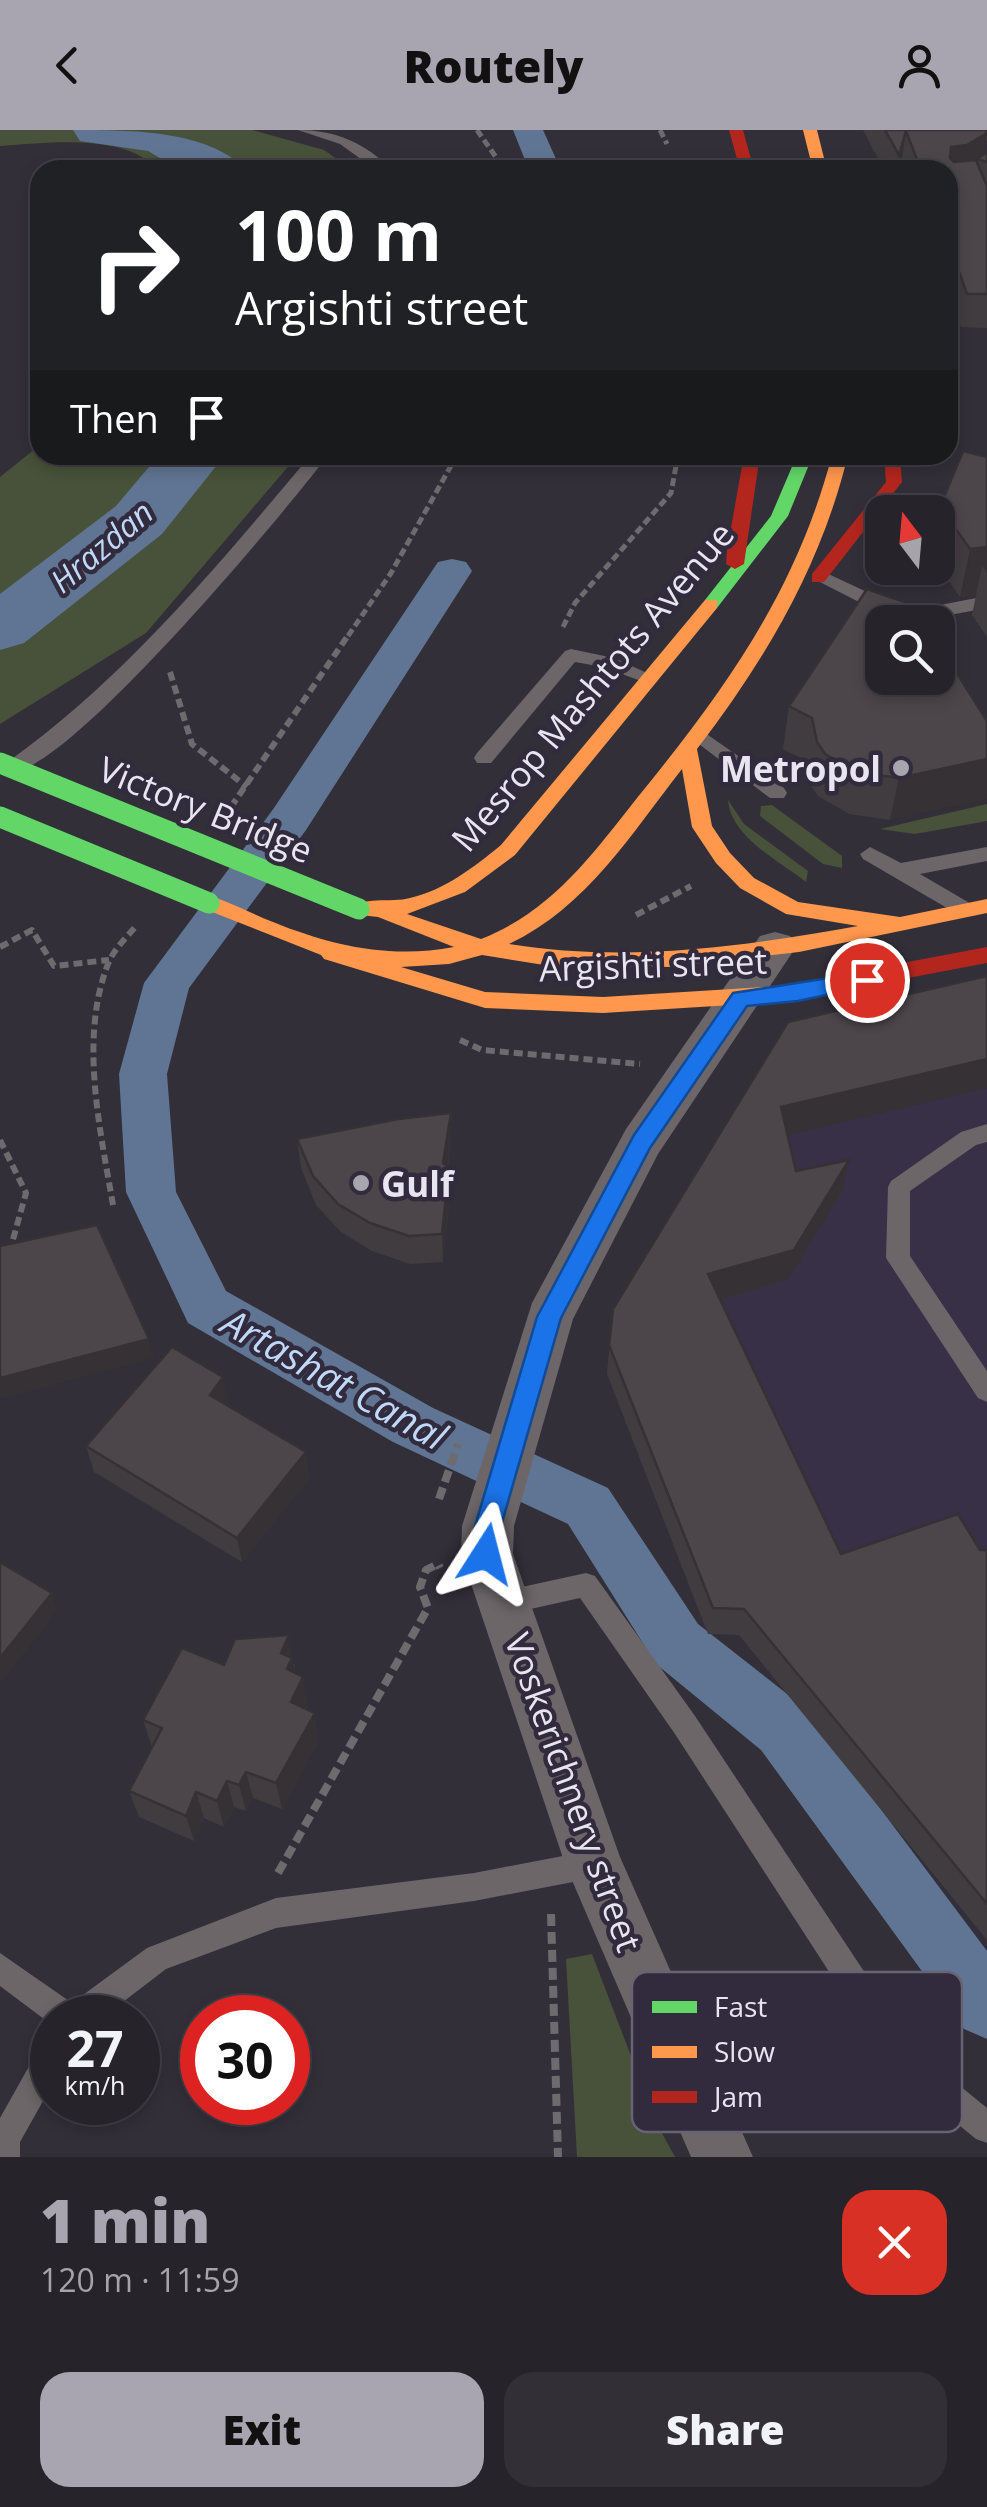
<!DOCTYPE html>
<html lang="en">
<head>
<meta charset="utf-8">
<style>
	body { margin:0; font-family:"Open Sans",sans-serif; background:#322f37; color:#f1f3f6; height:100vh; display:flex; flex-direction:column; font-size:38px; white-space:nowrap }
	* { box-sizing:border-box; margin:0 }
	p { font-size:32px; color:#a4a4a9 }
	.icon { flex:none; width:55px; height:55px; fill:none; stroke:currentColor; stroke-width:2; stroke-linecap:round; stroke-linejoin:round }
	.map { position:relative; height:2027px; overflow:hidden }
	.details { display:flex; flex-direction:column; background:#26232b; flex:1 }
	.details>* { flex:none }
	.guide { position:absolute; left:30px; top:30px; width:928px; height:305px; border-radius:30px; box-shadow:0 5px 15px #0003,0 0 0 2px #424047; background:#202124; color:#fff; overflow:hidden }
	.needle { width:65px; rotate:344deg }
	.fabs { position:absolute; left:865px; top:365px; display:grid; gap:20px }
	.fabs a { display:grid; place-items:center; width:90px; height:90px; border-radius:20px; background:#26232b; box-shadow:0 5px 15px #0003,0 0 0 2px #424047; font-size:50px }
	.speed { position:absolute; left:30px; top:1865px; display:flex; gap:20px; font-size:50px; font-weight:700; text-align:center }
	.speed>* { display:grid; place-content:center; width:130px; height:130px; border-radius:50%; background:#26232b; box-shadow:0 5px 15px #0003,0 0 0 2px #424047; line-height:1 }
	.speed small { font-size:25px; font-weight:400 }
	.speed .limit { border:15px solid #d22; background:#fff; color:#111 }
	.pin { position:absolute; display:grid; place-items:center; width:85px; height:85px; color:#fff; margin:-42px; border:5px solid #fff; border-radius:50%; box-shadow:0 2px 10px #0007 }
	.me { position:absolute; width:110px; margin:-55px; rotate:9deg; stroke-linejoin:round; filter:drop-shadow(0 0 8px #0008) }
	.turn { display:flex; align-items:center; gap:35px; height:210px; padding:0 40px; font-size:45px }
	.turn .icon { width:130px; height:130px; stroke-width:2.5 }
	.turn b { display:block; font-size:70px; line-height:85px }
	.then { display:flex; align-items:center; height:95px; padding:0 40px; background:#0003; gap:20px; font-size:38px }
	.round { display:grid; place-items:center; flex:none; width:105px; height:105px; border-radius:30px; background:#322f37 }
	.summary { display:flex; align-items:center; justify-content:space-between; height:170px; padding:0 40px }
	h1 { font-size:60px; font-weight:800; line-height:75px; color:#a8a5b0 }
	.primary-button { display:flex; gap:20px; margin-top:auto; padding:20px 40px }
	.primary-button a { flex:1; height:115px; border-radius:30px; background:#a8a5b0; color:#111; font-size:40px; font-weight:800; line-height:115px; text-align:center }
	.primary-button a+a { background:#322f37; color:#f1f3f6 }
	header { display:flex; justify-content:space-between; align-items:center; height:130px; padding:0 40px; background:#a8a5b0; color:#111; font-size:45px; font-weight:800 }
	.map>svg:first-child { display:block }
</style>
</head>
<body>
<header><svg class="icon" aria-label="back" viewBox="0 0 24 24"><path d="M15 5l-7 7 7 7"/></svg>Routely<svg class="icon" aria-label="person" viewBox="0 0 24 24"><circle cx="12" cy="8" r="4"/><path d="M4 21q1-7 8-7t8 7"/></svg></header>
<div class="map">
<svg width="987" height="2027" viewBox="0 0 987 2027">
	<rect width="100%" height="100%" fill="#322f39"/>
	<path fill="#373046" d="M987 876V1810L739 1505 708 1504 607 1244 610 1208 783 923Z"/>
	<path fill="#48523a" d="M0 0H252L324 20 352 40H156C130 2 41 13 0 16Z
		M40 315V325H298L146 503 0 594V347Z
		M728 670 744 694 808 741 806 752C779 731 731 707 728 670Z
		M987 674V691L915 704 880 699Z
		M772 675 842 726V738L823 734 760 686 761 676Z
		M592 1824 657 1994 675 2027H577L566 1829Z"/>
	<g fill="none" stroke-linecap="round" stroke-linejoin="round">
		<path fill="#607593" fill-rule="evenodd" d="M513 0H543L561 40H529Z
			M452 429 466 432 472 441 306 700 189 858 167 944 176 1062 226 1161 433 1278 608 1358 698 1494 805 1578 987 1821V1909L964 1899 761 1620 656 1534 568 1394 393 1312 188 1193 126 1062 119 944 144 853 274 678 438 432Z"/>
		<path fill="#607593" fill-rule="evenodd" d="M73 0C130 0 209 0 246 40H180L148 21 80 11Z
			M159 325H225L162 404 24 513 0 520V464L116 376Z"/>
		<path stroke="#6e6b6f" stroke-width="5" stroke-dasharray="8 4" stroke-linecap="butt" d="M477 0 505 40
			M660 0 667 14
			M563 497 575 473 671 363 678 325
			M348 506 391 443 457 325"/>
		<path stroke="#6e6b6f" stroke-width="6" stroke-dasharray="9 5" stroke-linecap="butt" d="M170 542 192 614 247 657
			M231 677 349 504
			M636 785 691 756
			M0 817 32 800 54 836 109 830
			M460 910 482 920 640 934
			M0 1010 26 1063 12 1113
			M113 1075C100 999 79 908 108 834 114 819 126 808 136 796"/>
		<path stroke="#6e6b6f" stroke-width="8" stroke-dasharray="12 6" stroke-linecap="butt" d="M439 1369 458 1314
			M278 1743 428 1478 420 1457 426 1440 438 1434 440 1438
			M551 1784 558 2027"/>
		<path fill="#6c6669" fill-rule="evenodd" d="M298 0C336 0 365 13 392 40H376L340 14Z
			M311 325H328C292 374 60 653 9 641L6 636 9 631C127 546 217 436 311 325Z
			M822 441 869 463 919 479 987 466V478L918 491 857 471 816 450V442Z
			M571 519 614 528 658 548 649 554 603 537 575 532 491 633H477L474 628 477 623 565 521Z
			M698 598 784 658 787 663 784 668H770L691 608 688 604Z
			M870 717 901 733 987 717V731L920 744 973 775 976 780 973 785H959L863 729 860 724Z
			M987 994V1012L976 1015 910 1061V1126L987 1241V1272L978 1268 886 1128 888 1057 891 1051 961 1002Z
			M586 1443 595 1446 695 1586 916 1920 987 1978V2013L976 2009 894 1942 675 1604 580 1468 504 1485 495 1482 491 1473 495 1464 504 1461Z
			M594 1720 604 1724 608 1734 604 1744 594 1748 474 1771 276 1798 166 1839 102 1888H52V1895L0 1856V1823L72 1873 147 1818 276 1768 474 1743Z
			M52 1911V1955L20 2012V2027H0V1988L41 1915Z"/>
		<path fill="#6c6669" fill-rule="evenodd" d="M775 802 790 806 796 817 658 1024 573 1189 514 1396 513 1424 620 1727 753 2027H691L565 1734 461 1424 462 1396 532 1173 626 999 760 806Z"/>
		<path fill="#63d668" fill-rule="evenodd" d="M797 325H813L788 386 717 478H705V470L771 386Z"/>
		<path fill="#ff974d" fill-rule="evenodd" d="M803 0H817L827 40H813Z
			M832 325H848C821 436 766 529 697 619L712 696 730 723 754 748 798 772 900 787 987 769V783L799 822 671 837 544 835 482 825 449 834 401 837 485 862 603 867 781 856 792 864 781 872 603 883 485 878 324 829 321 825 202 778 199 773 209 766C231 772 252 784 273 792 332 816 391 829 454 817L378 787 352 784 349 779C360 766 392 773 410 768 445 760 474 737 501 715L705 470H717V478L515 725 465 762 407 784 481 809C552 781 591 726 637 668 725 560 796 462 832 325ZM682 639 692 697 716 733 740 758 786 784 858 796C742 817 626 833 509 814 587 777 631 704 682 639Z"/>
		<path fill="#b3261e" fill-rule="evenodd" d="M729 0H743L754 40H740Z
			M744 325H760L744 434 735 439 726 434 727 420Z
			M884 325H900L902 352 824 452H812V444L886 352Z
			M987 817V833L781 872 770 864 781 856Z"/>
		<path stroke="#63d668" stroke-width="21" d="M0 633 359 779
			M0 687 209 773"/>
	</g>
	<path fill="#413c40" d="M863 0H987V12L986 10 983 25 987 22V198L961 197 948 161V40H903L901 34 899 40H884Z
		M987 327V507L972 485 976 465 960 467 938 436V387L940 377Z
		M938 548 890 690 849 684 818 666 810 654 805 630 783 619 789 576Z
		M788 1005 796 1041 849 1030 843 1060 788 1150 720 1169 841 1424 987 1420V1810L739 1505 708 1504 607 1244 613 1179Z
		M297 1009 451 1012 448 1036 449 1037 450 1065 443 1132 410 1134 372 1121 341 1102 316 1075 301 1038Z
		M228 1274 310 1348 242 1432 94 1342 86 1316Z
		M295 1534 294 1543 308 1575 306 1579 319 1611 282 1679 253 1668 246 1681 234 1677 224 1697 204 1688 194 1711 139 1687 129 1661 152 1617 143 1590 224 1535Z"/>
	<path fill="#353134" d="M906 1 901 34 899 40H896L899 25Z
		M987 4 982 31 977 29 948 50 951 17Z
		M987 417V443L982 436 976 465 960 467 970 419Z
		M987 629V669L890 690 899 648Z
		M987 929V958L776 1008 781 977Z
		M451 983V1012L444 1062 443 1033Z
		M849 1030 843 1060 788 1150 704 1174 708 1144Z
		M449 1037 450 1065 443 1132 442 1104Z
		M149 1209 154 1228 0 1269V1248Z
		M223 1247 228 1274 216 1291 210 1265Z
		M306 1322 310 1348 242 1432 237 1408Z
		M52 1463 58 1480 0 1554V1528Z
		M289 1505 297 1556 292 1567 281 1523Z
		M303 1547 308 1575 296 1600 291 1572Z
		M315 1583 319 1611 282 1679 276 1653Z
		M246 1642 253 1668 246 1681 239 1655Z
		M227 1651 234 1677 224 1697 217 1671Z
		M196 1662 204 1688 194 1711 186 1686Z"/>
	<path fill="#4c464a" stroke="#353134" stroke-width="2.5" d="M885 0H985L987 3 967 15 951 17 950 28 954 32 976 30 987 56V164H967L948 111V40H921L906 1 899 25Z
		M987 22V32L977 29Z
		M963 321 987 327V417L970 419 940 377Z
		M867 459 913 475 924 492H882V548H938V513L987 591V629L899 648 857 642 825 624 817 612 812 588 789 576Z
		M987 846V929L781 977 796 1041 849 1030 794 1120 708 1144 841 1424 958 1384 980 1420H987V1774L744 1479 713 1478 609 1215 613 1179 788 892Z
		M451 983 443 1033 449 1037 442 1104 409 1106 370 1093 338 1074 313 1046 297 1009 398 989Z
		M97 1095 149 1209 0 1248V1116Z
		M172 1217 223 1247 210 1265 306 1322 237 1408 86 1316Z
		M0 1432 52 1463 0 1528Z
		M289 1505 281 1523 292 1528 287 1539 303 1547 291 1572 315 1583 276 1653 246 1642 239 1655 227 1651 217 1671 196 1662 186 1686 129 1661 162 1598 143 1590 182 1518 224 1535 235 1509Z"/>
	<path fill="#1a73e8" stroke="#114b97" stroke-width="2.5" d="M867 842 874 844 877 850 874 855 798 871 747 876 650 1018 561 1188 501 1396 496 1432 486 1435 477 1432 473 1424 475 1396 537 1187 634 1005 733 863Z"/>
	<g fill="#a8a5b0" stroke="#312b3d" stroke-width="4">
		<circle cx="901" cy="638" r="10"/>
		<circle cx="361" cy="1053" r="10"/>
	</g>
	<g text-anchor="middle" dominant-baseline="central" stroke-width="9" stroke-linejoin="round" paint-order="stroke">
		<g font-size="32" font-style="italic" fill="#c0d9f9" stroke="#312b3d">
			<text transform="translate(101 416) rotate(-40)">Hrazdan</text>
		</g>
		<g font-size="35" fill="#e8e5f0" stroke="#312b3d">
			<text transform="translate(592 556) rotate(-50)">Mesrop Mashtots Avenue</text>
			<text transform="translate(206 679) rotate(22)">Victory Bridge</text>
			<text transform="translate(653 834) rotate(-2)">Argishti street</text>
			<text transform="translate(574 1662) rotate(70)">Voskerichnery street</text>
		</g>
		<g font-size="35" font-weight="bold" fill="#e8e5f0" stroke="#312b3d" text-anchor="end">
			<text x="881" y="638">Metropol</text>
			<text x="381" y="1053" text-anchor="start">Gulf</text>
		</g>
		<g font-size="38" font-style="italic" fill="#c0d9f9" stroke="#312b3d">
			<text transform="translate(335 1248) rotate(29)">Artashat Canal</text>
		</g>
	</g>
	<rect x="632" y="1842" width="330" height="160" rx="15" fill="#312b3d" stroke="#686373" stroke-width="2.5"/>
	<rect x="652" y="1871" width="45" height="12" fill="#63d668"/>
	<rect x="652" y="1916" width="45" height="12" fill="#ff974d"/>
	<rect x="652" y="1961" width="45" height="12" fill="#b3261e"/>
	<g font-size="28" fill="#e8e5f0">
		<text x="714" y="1887">Fast</text>
		<text x="714" y="1932">Slow</text>
		<text x="714" y="1977">Jam</text>
	</g>
</svg>
<div class="fabs">
<a><svg class="needle" viewBox="-14 -14 28 28"><path d="M0-13l5 13h-10z" fill="#e53935"/><path d="M0 13l5-13h-10z" fill="#a4a4a9"/></svg></a>
<a><svg class="icon" aria-label="search" viewBox="0 0 24 24"><circle cx="10" cy="10" r="6"/><path d="M15 15l6 6"/></svg></a>
</div>
<div class="speed"><div>27<small>km/h</small></div><div class="limit">30</div></div>
<div class="pin" style="left:867px;top:850px;background:#d93025"><svg class="icon" aria-label="arrive" viewBox="0 0 24 24"><path d="M6 21V4h12l-3 4 3 4H6"/></svg></div>
<svg class="me" style="left:486px;top:1424px" viewBox="-20 -20 40 40"><path d="M0-17L14 15 0 8-14 15z" fill="#1a73e8" stroke="#fff" stroke-width="4"/></svg>
<div class="guide">
<div class="turn"><svg class="icon" aria-label="right" viewBox="0 0 24 24"><path d="M7 20v-9h11M14 6l5 5-5 5"/></svg><div><b>100 m</b>Argishti street</div></div>
<div class="then">Then<svg class="icon" aria-label="arrive" viewBox="0 0 24 24"><path d="M6 21V4h12l-3 4 3 4H6"/></svg></div>
</div>
</div>
<section class="details">
<div class="summary"><div><h1>1 min</h1><p>120 m · 11:59</p></div><a class="round" style="background:#d93025;color:#fff"><svg class="icon" aria-label="close" viewBox="0 0 24 24"><path d="M6 6l12 12M18 6L6 18"/></svg></a></div>
<div class="primary-button"><a>Exit</a><a>Share</a></div>
</section>
</body>
</html>
